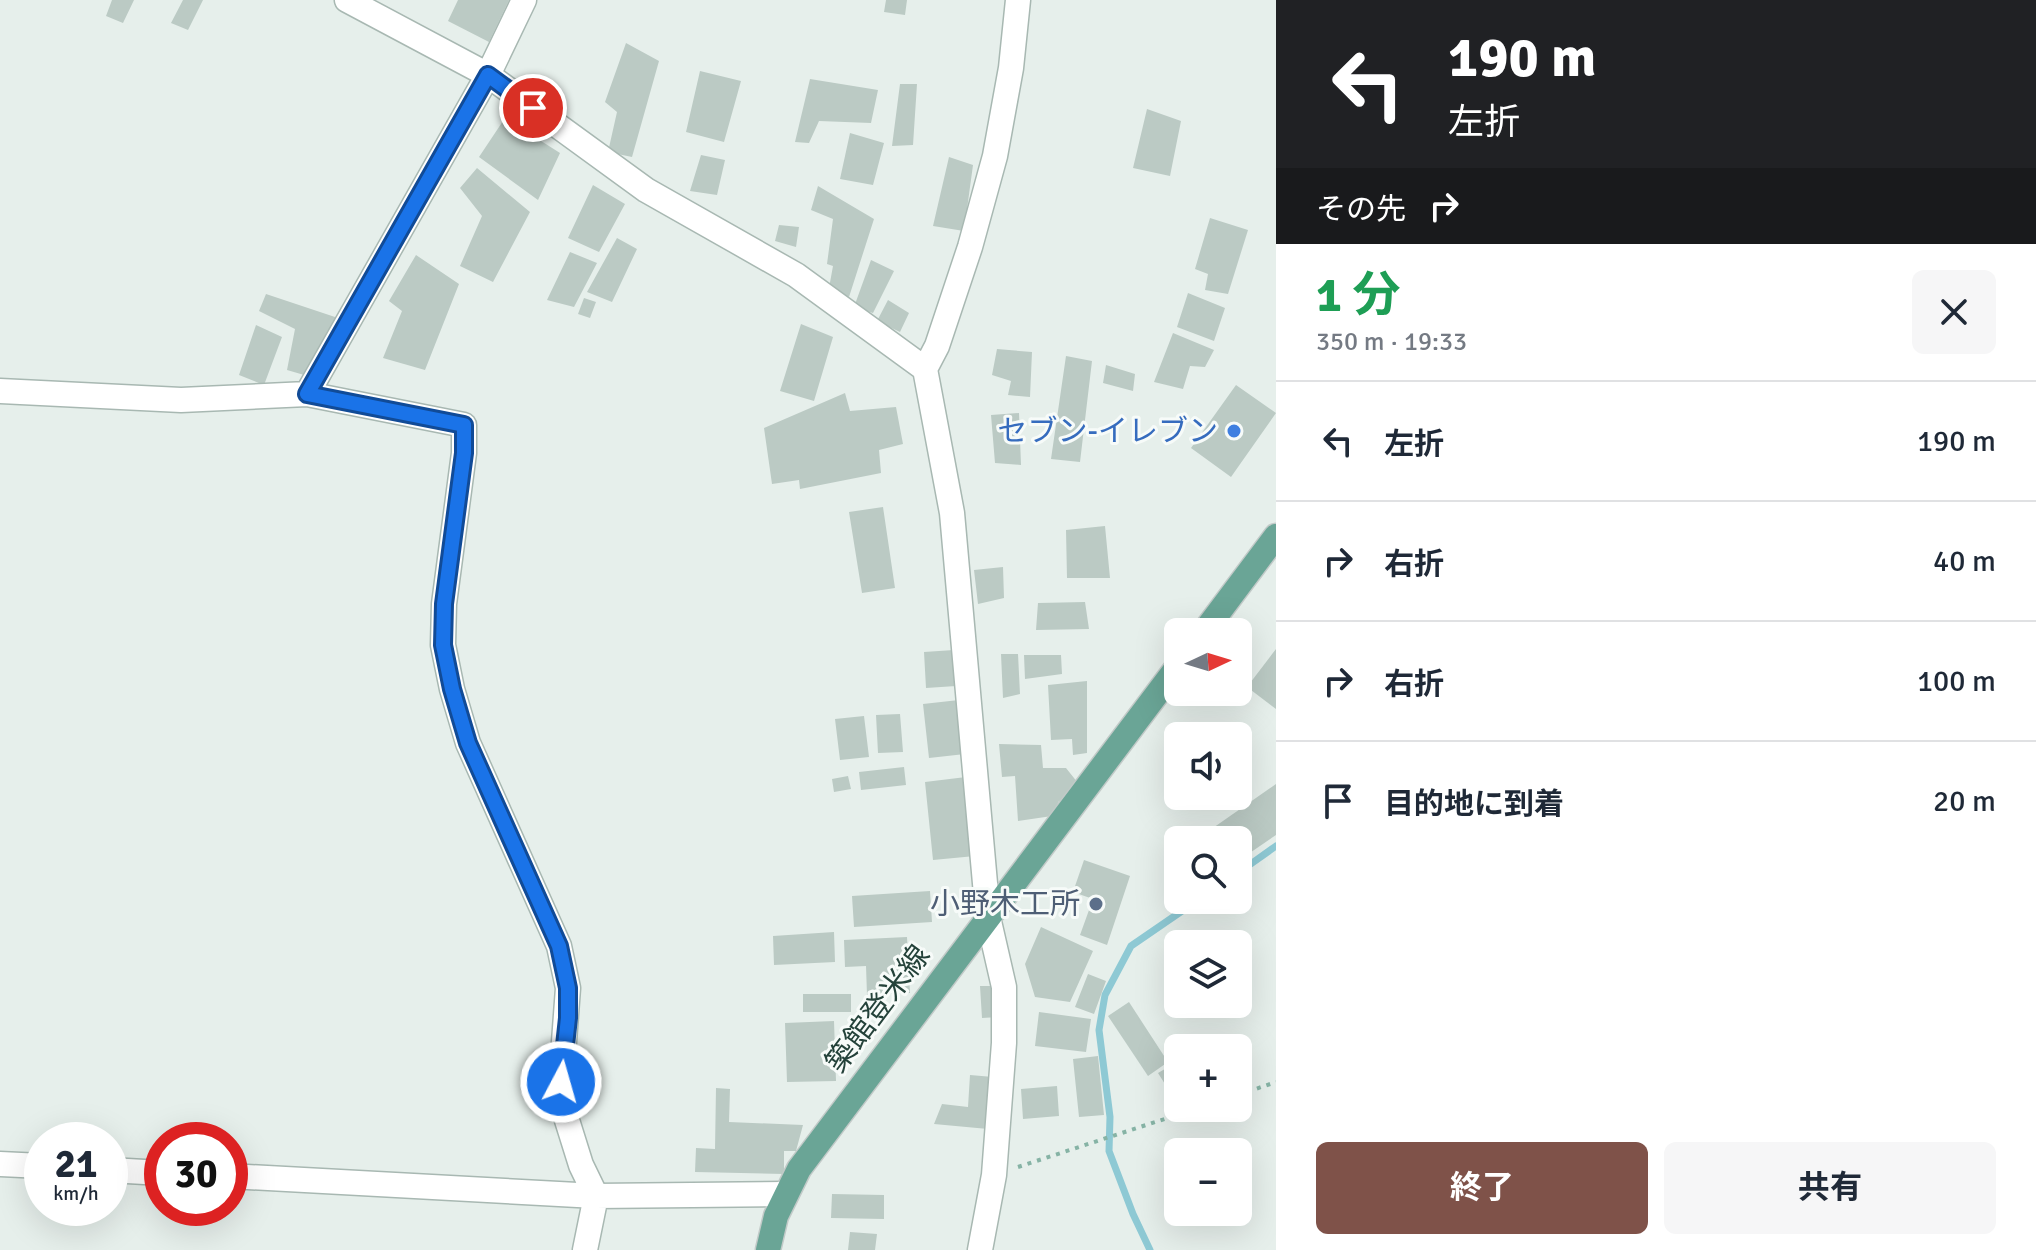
<!DOCTYPE html>
<html lang="ja">
<head>
<meta charset="utf-8">
<style>
	body { margin:0; font-family:Signika,"Noto Sans JP",sans-serif; background:#f6f6f7; color:#1f2937; height:100vh; display:flex; flex-direction:column; font-size:30px; white-space:nowrap }
	* { box-sizing:border-box; margin:0 }
	p { font-size:26px; color:#747a83 }
	.icon { flex:none; width:44px; height:44px; fill:none; stroke:currentColor; stroke-width:2; stroke-linecap:round; stroke-linejoin:round }
	.map { position:relative; flex:1; overflow:hidden }
	.panel { display:flex; flex-direction:column; background:#fff; width:760px }
	.panel>* { flex:none }
	.banner { background:#202124; color:#fff; overflow:hidden }
	.needle { width:52px; rotate:86deg }
	.fabs { position:absolute; left:1164px; top:618px; display:grid; gap:16px }
	.fabs a { display:grid; place-items:center; width:88px; height:88px; border-radius:12px; background:#fff; box-shadow:0 8px 32px #0002; font-size:40px }
	.speed { position:absolute; left:24px; top:1122px; display:flex; gap:16px; font-size:40px; font-weight:700; text-align:center }
	.speed>* { display:grid; place-content:center; width:104px; height:104px; border-radius:50%; background:#fff; box-shadow:0 8px 32px #0002; line-height:1 }
	.speed small { font-size:20px; font-weight:400 }
	.speed .limit { border:12px solid #d22; background:#fff; color:#111 }
	.pin { position:absolute; display:grid; place-items:center; width:68px; height:68px; color:#fff; margin:-34px; border:4px solid #fff; border-radius:50%; box-shadow:0 2px 8px #0007 }
	.me { position:absolute; width:88px; margin:-44px; rotate:6deg; stroke-linejoin:round; filter:drop-shadow(0 0 6px #0008) }
	.turn { display:flex; align-items:center; gap:28px; height:168px; padding:0 40px; font-size:36px }
	.turn .icon { width:104px; height:104px; stroke-width:2.5 }
	.turn b { display:block; font-size:56px; line-height:68px }
	.then { display:flex; align-items:center; height:76px; padding:0 40px; background:#0003; gap:16px; font-size:30px }
	.round { display:grid; place-items:center; flex:none; width:84px; height:84px; border-radius:12px; background:#f6f6f7 }
	.headline { display:flex; align-items:center; justify-content:space-between; height:136px; padding:0 40px }
	h1 { font-size:48px; font-weight:700; line-height:60px; color:#1e9e55 }
	.cta { display:flex; gap:16px; margin-top:auto; padding:16px 40px }
	.cta a { flex:1; height:92px; border-radius:12px; background:#7f5249; color:#fff; font-size:32px; font-weight:700; line-height:92px; text-align:center }
	.cta a+a { background:#f6f6f7; color:#1f2937 }
	ul { padding:0; list-style:none }
	li { display:flex; align-items:center; gap:24px; height:120px; padding:0 40px; border-top:2px solid #e0e1e3 }
	li div { flex:1 }
	li b { display:block; font-size:30px }
	li em { font-style:normal }
	main { display:flex; flex:1; min-height:0 }
	.map>svg:first-child { display:block }
</style>
</head>
<body>
<main>
<div class="map">
<svg width="1276" height="1250" viewBox="0 0 1276 1250">
	<rect width="100%" height="100%" fill="#e6efeb"/>
	<g fill="none" stroke-linecap="round" stroke-linejoin="round">
		<path stroke="#8ec9d4" stroke-width="7" d="M1238 873 1276 846
			M1150 1250 1133 1214 1109 1151 1110 1117 1099 1030 1105 995 1131 946 1198 900"/>
	</g>
	<path fill="#bbcac4" d="M112 0H134L123 23 106 16Z
		M183 0H203L188 30 171 23Z
		M458 0H509L489 42 448 21Z
		M886 0H907L905 15 884 12Z
		M626 43 659 61 632 157 608 152 617 112 605 102Z
		M700 71 741 81 724 142 686 132Z
		M810 79 878 90 871 123 819 121 809 143 795 142Z
		M900 84H917L913 145 892 146Z
		M1147 109 1181 121 1170 176 1133 168Z
		M505 118 560 153 538 200 479 157Z
		M850 133 884 143 873 185 840 179Z
		M701 155 725 160 717 195 690 191Z
		M949 157 973 165 964 231 933 226Z
		M477 168 530 212 493 282 460 266 482 216 460 188Z
		M593 185 625 204 599 252 568 238Z
		M818 186 874 219 849 297 829 288 833 266 827 264 833 219 811 210Z
		M1210 218 1248 230 1228 294 1205 290 1208 274 1195 269Z
		M779 225 799 227 796 247 775 241Z
		M617 238 637 249 612 302 587 292Z
		M570 252 597 263 574 307 547 300Z
		M416 255 459 284 425 370 383 358 402 311 389 301Z
		M871 260 894 271 873 313 854 307Z
		M1188 293 1225 308 1214 341 1177 327Z
		M266 294 341 319 311 377 287 370 295 329 259 311Z
		M584 298 596 302 590 318 578 314Z
		M888 300 909 313 900 332 877 321Z
		M801 324 833 337 814 401 780 391Z
		M256 325 282 337 264 385 239 375Z
		M1173 333 1214 350 1205 367 1190 366 1183 389 1154 382Z
		M997 349 1032 352 1030 397 1008 395 1011 381 992 375Z
		M1066 356 1092 361 1080 462 1051 459Z
		M1106 365 1135 374 1133 391 1103 383Z
		M1236 385 1276 413 1231 477 1191 448Z
		M845 393 850 411 896 407 903 444 879 450 881 473 800 489 799 480 772 484 764 428Z
		M1019 413 1021 465 995 463 991 415Z
		M883 507 895 588 862 593 849 512Z
		M1105 526 1110 578H1067L1066 530Z
		M1003 567 1004 598 978 604 974 570Z
		M1085 602 1089 629 1036 630 1038 603Z
		M1276 649V709L1247 687Z
		M954 650 956 686 926 688 924 652Z
		M1001 654H1018L1020 694 1003 698Z
		M1024 655H1061L1062 674 1025 679Z
		M1087 681V753L1073 755 1072 739 1051 740 1048 685Z
		M959 700 965 754 929 758 923 704Z
		M900 714 903 752 878 753 876 715Z
		M864 716 869 757 840 760 835 719Z
		M999 744 1041 745 1043 768H1066L1078 783 1069 800 1059 801 1052 816 1018 821 1015 776 1002 777Z
		M904 767 906 785 861 790 859 772Z
		M848 776 851 789 834 792 832 779Z
		M966 777 975 856 933 860 925 782Z
		M1276 784V835L1238 861V840H1202L1200 837Z
		M1084 860 1130 876 1107 945 1080 935 1093 899 1073 892Z
		M930 891 932 922 854 927 852 896Z
		M1041 927 1093 951 1070 1002 1035 997 1025 964Z
		M834 932 835 962 774 965 773 936Z
		M907 937 910 993 867 995 866 966 845 967 844 940Z
		M1088 974 1106 981 1094 1014 1075 1007Z
		M980 986H998L999 1017 982 1018Z
		M803 994H851V1012H803Z
		M1129 1002 1168 1062 1148 1076 1108 1016Z
		M1039 1012 1091 1019 1086 1052 1035 1046Z
		M834 1021 836 1081 787 1082 785 1023Z
		M1098 1056 1104 1115 1079 1117 1073 1059Z
		M1175 1063 1178 1068V1099L1175 1100 1158 1073Z
		M970 1075 993 1077 988 1129 934 1124 942 1104 968 1107Z
		M1057 1086 1059 1116 1023 1119 1021 1089Z
		M716 1088 730 1089 729 1122 803 1125 796 1151H784V1174L695 1172 696 1148 715 1149Z
		M832 1194 884 1195V1219L831 1218Z
		M850 1232 877 1234 875 1250H848Z"/>
	<g fill="none" stroke-linecap="round" stroke-linejoin="round">
		<g stroke="#a8b8b2" stroke-width="27">
			<path id="street" d="M347 0 488 75 646 190 796 275 925 369
				M0 391 181 400 307 394 464 425V453L444 604 443 645 452 689 468 743 559 946 568 988 561 1082 566 1117 581 1165 596 1196 585 1250
				M307 394 488 75 524 0
				M0 1164 42 1166
				M110 1170 162 1173
				M230 1176 596 1196 785 1194
				M980 1250 994 1175 1004 1043V987L988 917 952 513 925 369 937 346 970 247 995 156 1011 68 1018 0"/>
		</g>
		<g stroke="#c2cac8" stroke-width="27">
			<path id="primary" d="M1204 632 1276 536
				M768 1250 776 1216 799 1169 1178 666"/>
		</g>
		<path stroke="#86b3a5" stroke-width="4" stroke-dasharray="4 6" stroke-linecap="butt" d="M1238 1095 1276 1082
			M1018 1167 1198 1108"/>
		<use href="#street" stroke="#fff" stroke-width="24"/>
		<use href="#primary" stroke="#6aa596" stroke-width="24"/>
	</g>
	<g fill="none" stroke-linecap="round" stroke-linejoin="round">
		<g stroke="#114b97" stroke-width="20">
			<path id="route" d="M533 108 488 75 307 394 464 425V453L444 604 443 645 452 689 468 743 559 946 568 988V1018L561 1082"/>
		</g>
		<use href="#route" stroke="#1a73e8" stroke-width="14"/>
	</g>
	<circle fill="#3f7fe0" stroke="#f7fbf9" stroke-width="3" cx="1234" cy="431" r="8"/>
	<circle fill="#5c6f8a" stroke="#f7fbf9" stroke-width="3" cx="1096" cy="904" r="8"/>
	<g text-anchor="middle" dominant-baseline="central" stroke-width="6" stroke-linejoin="round" paint-order="stroke">
		<g font-size="30" fill="#366cbe" stroke="#f7fbf9" text-anchor="end">
			<text x="1218" y="431">セブン-イレブン</text>
		</g>
		<g font-size="30" fill="#4e5e75" stroke="#f7fbf9" text-anchor="end">
			<text x="1080" y="904">小野木工所</text>
		</g>
		<g font-size="30" fill="#24423a" stroke="#f7fbf9">
			<text transform="translate(878 1009) rotate(-53)">築館登米線</text>
		</g>
	</g>
</svg>
<div class="fabs">
<a><svg class="needle" viewBox="-14 -14 28 28"><path d="M0-13l5 13h-10z" fill="#e53935"/><path d="M0 13l5-13h-10z" fill="#747a83"/></svg></a>
<a><svg class="icon" aria-label="sound" viewBox="0 0 24 24"><path d="M4 9h4l5-4v14l-5-4H4zM17 9q2 3 0 6"/></svg></a>
<a><svg class="icon" aria-label="search" viewBox="0 0 24 24"><circle cx="10" cy="10" r="6"/><path d="M15 15l6 6"/></svg></a>
<a><svg class="icon" aria-label="layers" viewBox="0 0 24 24"><path d="M12 4l9 5-9 5-9-5zM3 14l9 5 9-5"/></svg></a>
<a>+</a>
<a>−</a>
</div>
<div class="speed"><div>21<small>km/h</small></div><div class="limit">30</div></div>
<div class="pin" style="left:533px;top:108px;background:#d93025"><svg class="icon" aria-label="arrive" viewBox="0 0 24 24"><path d="M6 21V4h12l-3 4 3 4H6"/></svg></div>
<svg class="me" style="left:561px;top:1082px" viewBox="-20 -20 40 40"><circle r="17" fill="#1a73e8" stroke="#fff" stroke-width="3"/><path d="M0-11L8 9 0 5-8 9z" fill="#fff"/></svg>
</div>
<section class="panel">
<div class="banner">
<div class="turn"><svg class="icon" aria-label="left" viewBox="0 0 24 24"><path d="M17 20v-9H6M10 6l-5 5 5 5"/></svg><div><b>190 m</b>左折</div></div>
<div class="then">その先<svg class="icon" aria-label="right" viewBox="0 0 24 24"><path d="M7 20v-9h11M14 6l5 5-5 5"/></svg></div>
</div>
<div class="headline"><div><h1>1 分</h1><p>350 m · 19:33</p></div><a class="round"><svg class="icon" aria-label="close" viewBox="0 0 24 24"><path d="M6 6l12 12M18 6L6 18"/></svg></a></div>
<ul>
<li><svg class="icon" aria-label="left" viewBox="0 0 24 24"><path d="M17 20v-9H6M10 6l-5 5 5 5"/></svg><div><b>左折</b></div><em>190 m</em></li>
<li><svg class="icon" aria-label="right" viewBox="0 0 24 24"><path d="M7 20v-9h11M14 6l5 5-5 5"/></svg><div><b>右折</b></div><em>40 m</em></li>
<li><svg class="icon" aria-label="right" viewBox="0 0 24 24"><path d="M7 20v-9h11M14 6l5 5-5 5"/></svg><div><b>右折</b></div><em>100 m</em></li>
<li><svg class="icon" aria-label="arrive" viewBox="0 0 24 24"><path d="M6 21V4h12l-3 4 3 4H6"/></svg><div><b>目的地に到着</b></div><em>20 m</em></li>
</ul>
<div class="cta"><a>終了</a><a>共有</a></div>
</section>
</main>
</body>
</html>
